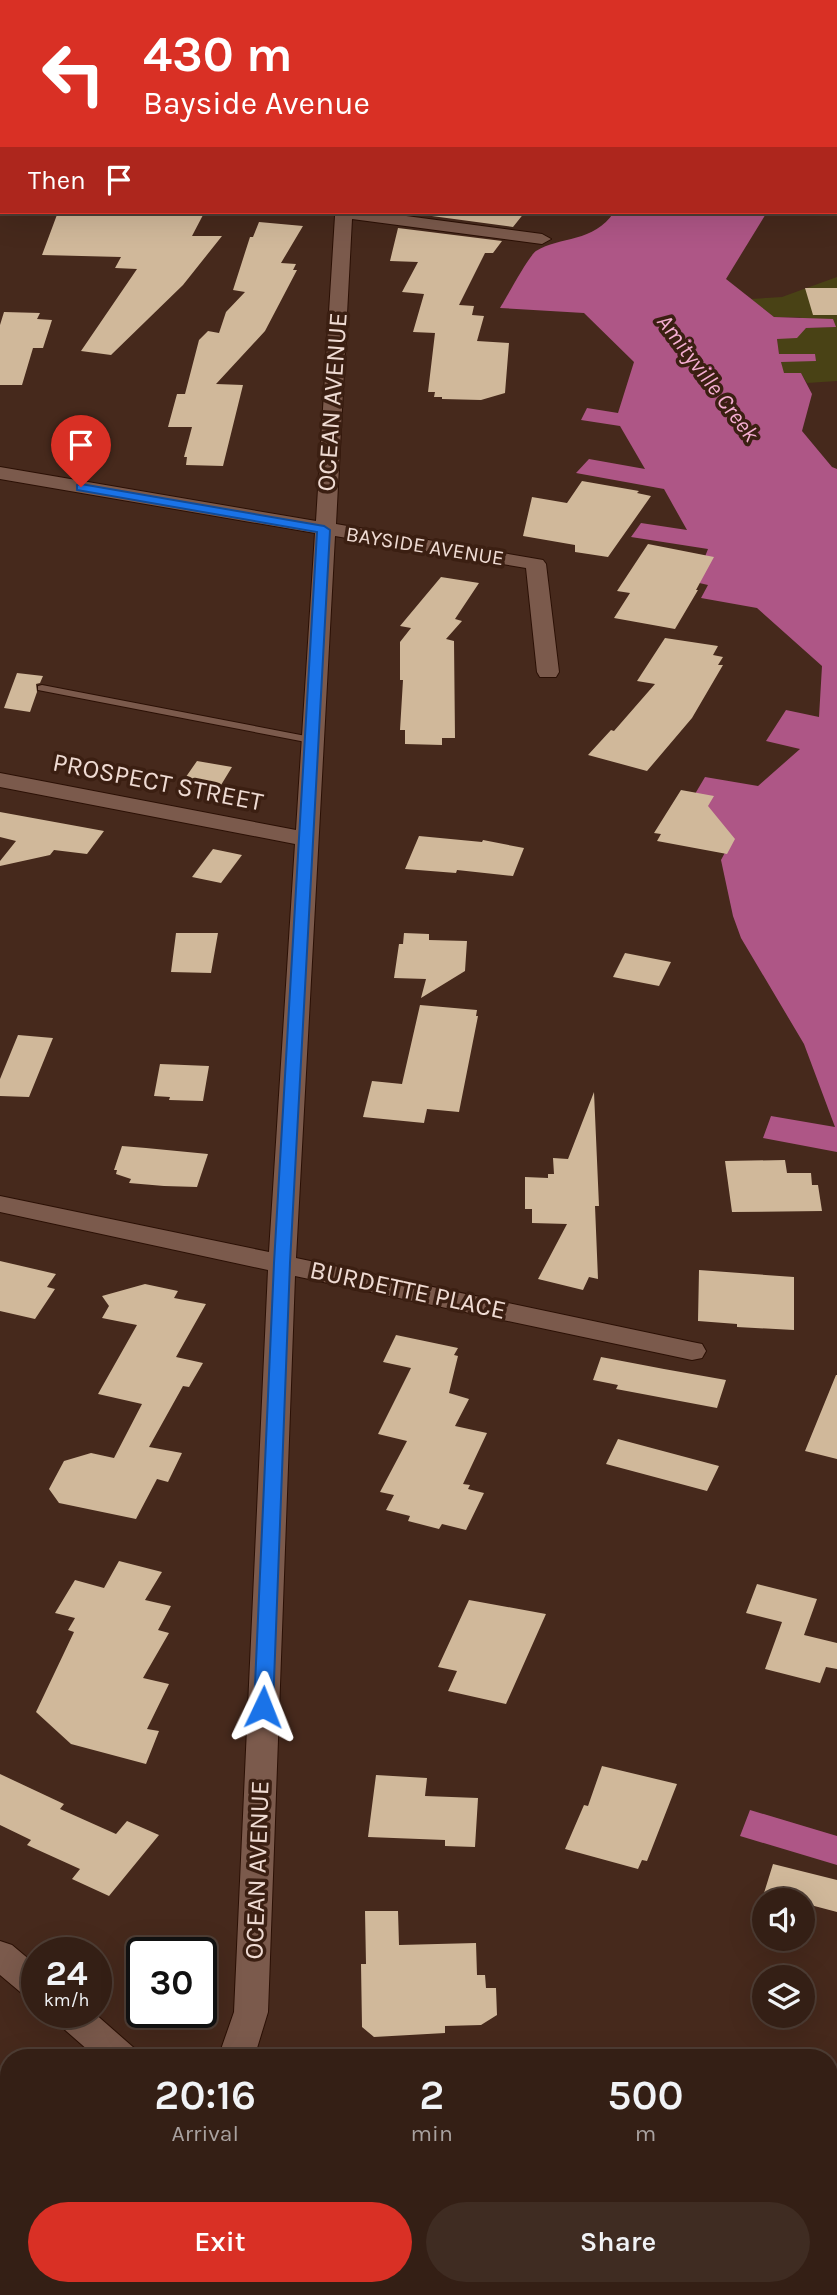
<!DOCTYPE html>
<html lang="en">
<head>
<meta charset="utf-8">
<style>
	body { margin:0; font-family:Karla,sans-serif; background:#3f2c22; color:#f1f3f6; height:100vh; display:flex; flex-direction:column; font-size:26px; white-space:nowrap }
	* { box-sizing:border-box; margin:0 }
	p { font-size:23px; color:#a9a2a0 }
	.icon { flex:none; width:38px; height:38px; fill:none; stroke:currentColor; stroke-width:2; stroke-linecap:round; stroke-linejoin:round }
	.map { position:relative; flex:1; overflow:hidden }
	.sheet { position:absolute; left:0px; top:2049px; width:838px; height:247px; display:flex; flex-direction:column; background:#341f15; border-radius:28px 28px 0 0; box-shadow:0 7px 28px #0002,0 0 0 2px #4e3d34 }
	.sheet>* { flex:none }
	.hud { position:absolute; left:0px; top:0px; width:838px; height:214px; box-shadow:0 7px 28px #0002,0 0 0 2px #4e3d34; background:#d93025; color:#fff; overflow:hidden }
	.buttons { position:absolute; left:752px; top:1888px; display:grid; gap:14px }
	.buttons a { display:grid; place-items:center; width:63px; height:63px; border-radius:50%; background:#341f15; box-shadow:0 7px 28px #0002,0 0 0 2px #4e3d34; font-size:35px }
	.speed { position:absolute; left:21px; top:1937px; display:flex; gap:14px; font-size:35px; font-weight:700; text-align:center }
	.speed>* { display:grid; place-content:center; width:91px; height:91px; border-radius:50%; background:#341f15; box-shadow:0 7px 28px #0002,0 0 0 2px #4e3d34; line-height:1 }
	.speed small { font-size:18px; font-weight:400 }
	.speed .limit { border:4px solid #111; border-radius:10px; background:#fff; color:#111 }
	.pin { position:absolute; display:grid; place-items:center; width:60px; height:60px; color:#fff; margin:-72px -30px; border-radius:50% 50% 50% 0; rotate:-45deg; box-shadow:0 0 7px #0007 }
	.pin .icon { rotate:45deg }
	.me { position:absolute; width:77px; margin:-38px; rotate:2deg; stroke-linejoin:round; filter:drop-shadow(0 0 5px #0008) }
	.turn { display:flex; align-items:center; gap:24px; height:147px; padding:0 28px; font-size:32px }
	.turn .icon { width:91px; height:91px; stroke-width:2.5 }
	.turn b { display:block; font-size:49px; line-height:60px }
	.then { display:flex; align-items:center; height:66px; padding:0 28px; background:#0003; gap:14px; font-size:26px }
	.eta { display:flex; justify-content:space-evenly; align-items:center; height:119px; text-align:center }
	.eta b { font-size:42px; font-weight:600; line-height:49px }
	.cta { display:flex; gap:14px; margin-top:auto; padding:14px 28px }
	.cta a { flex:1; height:80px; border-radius:42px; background:#d93025; color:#fff; font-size:28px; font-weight:600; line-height:80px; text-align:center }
	.cta a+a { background:#3f2c22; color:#f1f3f6 }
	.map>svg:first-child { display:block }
</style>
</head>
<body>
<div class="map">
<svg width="837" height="2295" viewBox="0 0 837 2295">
	<rect width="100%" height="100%" fill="#46291c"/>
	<path fill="#494215" d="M837 277V381L807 383 801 373H783L781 361H816L814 354H779L777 338 806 328 835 327 799 317H774L751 299 782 297Z"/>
	<path fill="#ae5686" d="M614 212H767L726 279 774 317 833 319 836 327 806 328 797 338 777 339 779 354H815L816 361 781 362 784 373H801L812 394 802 431 832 467 837 469V1152L763 1138 771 1116 835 1127 804 1044 741 938 733 916 721 860 729 845 695 794 705 777 758 786 800 749 766 741 786 710 819 717 822 666 757 608 701 598 708 585 695 582 708 549 631 537 641 523 687 530 664 489 576 473 589 459 645 469 620 426 581 420 587 408 618 413 634 362 584 313 500 308C507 297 528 257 536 251 560 236 594 243 614 212Z
		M750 1810 837 1836V1865L740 1836Z
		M837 2206V2295H818L820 2287H830V2241Z"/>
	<path fill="#d0b89a" d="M58 212 203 215 192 236H222L183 285 111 355 81 351 137 269 115 268 121 257 42 255Z
		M402 212H525L513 227Z
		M259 222 303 226 281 263 296 264 293 270H297L265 331 216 384 243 385 223 466 186 465 187 457H184L192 427H168L177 394H185L199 340 208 331 219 333 226 312 245 292 233 290 250 237H253Z
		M398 228 502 241 493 253H485L459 305 474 306 472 315 484 316 477 341 509 343 505 393 481 400 442 399V397H434L435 392H428L435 333 413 332 424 294 402 292 418 262 390 261Z
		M805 288H837V315H813Z
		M4 312 40 313 37 319 52 320 43 348H33L22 385H0V325Z
		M582 481 639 491 637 493 651 496 608 557 575 552V545L523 536 532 497 567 503Z
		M648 544 714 557 696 590H698L675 629 614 618 630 593 617 591Z
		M441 577 479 583 455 619 462 621 446 639 454 641 455 738H442V745L405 744V730H400L403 680H400V642L411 628 400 626Z
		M665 638 718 646 713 655 723 657 718 665H723L692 718 647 771 588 755 611 730 614 731 655 684 637 681Z
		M17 673 43 676 40 683 36 684 37 692 30 712 4 708Z
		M197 761 232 767 218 790 181 784Z
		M681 790 714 796 708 806 735 839 727 854 657 841 661 834 654 833Z
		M0 812 104 831 87 854 54 850 50 855 0 866V861L16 841 0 837Z
		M419 836 482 842 483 840 524 848 513 876 457 870 456 873 405 869Z
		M213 849 242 855 221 883 192 877Z
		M176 933H218L211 973 171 972Z
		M404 933 429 934V940L467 941 465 971 421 998 426 979 394 978 399 944H403Z
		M625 953 671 962 659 986 613 977Z
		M420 1005 477 1010 476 1016H478L459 1112 427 1109 424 1123 363 1117 372 1081 402 1084Z
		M18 1035 53 1038 29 1097 0 1096V1079Z
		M160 1064 209 1066 203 1101 169 1100 170 1097 154 1096Z
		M594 1092 599 1206H595L598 1279 589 1277 583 1290 538 1279 567 1224 532 1223V1209H525V1177L548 1178V1174H554L553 1158 568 1159Z
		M122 1146 146 1148 208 1154 197 1187 164 1186 129 1183 131 1179 116 1174 117 1170H114Z
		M785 1160 787 1173H811L812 1185H818L822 1211 732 1212 725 1161Z
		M0 1261 56 1274 47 1287 55 1289 35 1319 0 1311Z
		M699 1270 794 1277V1330L737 1327V1324L698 1321Z
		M145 1284 178 1291 174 1298 206 1304 176 1357 203 1363 189 1387 183 1386 149 1447 182 1453 168 1482 157 1479 136 1519 59 1503 49 1489 64 1461 91 1453 114 1458 142 1404 98 1394 137 1325 102 1318 109 1306 102 1296Z
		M396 1335 458 1348 454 1355 458 1356 449 1393 469 1399 455 1426 487 1433 463 1484 470 1485 468 1489 484 1493 466 1530 442 1524 439 1529 408 1521 410 1516 386 1510 394 1495 380 1492 407 1441 378 1434 411 1368 383 1362Z
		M601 1357 664 1369 726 1380 717 1408 616 1389 618 1385 593 1380Z
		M836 1375H837V1459L805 1451Z
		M618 1439 719 1466 707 1491 606 1464Z
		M119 1561 162 1572 145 1600 171 1606 158 1630 169 1633 143 1678 169 1684 147 1729 159 1731 146 1764 71 1744 36 1712 74 1632 68 1630 75 1618 55 1613 75 1580 104 1588Z
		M757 1584 817 1599 804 1635 837 1643V1669L826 1667 820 1683 765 1669 782 1622 746 1613Z
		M469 1600 546 1614 506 1704 448 1691 457 1671 438 1667Z
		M602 1766 677 1784 647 1861 642 1860 638 1869 565 1849 584 1805 588 1806Z
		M0 1774 64 1804 60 1809 116 1834 127 1821 159 1835 109 1896 72 1879 80 1869 27 1845 31 1840 0 1825Z
		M376 1775 427 1778 425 1796 478 1798 475 1847 445 1846V1840L368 1837Z
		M773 1864 837 1880V1912L803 1903V1900L764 1893Z
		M365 1911H398L399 1945 476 1943 477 1975H485L486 1988H496L497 2015 481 2025 445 2026V2033L374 2037 362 2027 361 1964H366Z"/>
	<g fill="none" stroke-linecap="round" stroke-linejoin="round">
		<g stroke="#2b1005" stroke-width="2">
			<path id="service" d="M42 685 311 737 316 740 311 743 38 690V686Z"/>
		</g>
		<g stroke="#2b1005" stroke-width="2">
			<path id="minor" d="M348 0H362V2H348Z
				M0 163H2V173H0Z
				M332 212H376L542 234 551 239 542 244 352 219 336 524 543 560 546 564 559 672 556 677H540L537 672 526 568 335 536 296 1258 692 1342 702 1344 706 1351 702 1358 692 1360 295 1276 268 2012 254 2058H218L234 2012 268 1270 0 1212V1196L269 1252 295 844 0 787V773L296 830 315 533 0 479V467L316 521 335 216Z
				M0 1941 12 1945 37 1966V2000L25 1996 0 1975Z
				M51 2012H93L134 2048 140 2058H97L56 2022Z
				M85 2287H124L120 2295H81Z
				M348 2287H390L394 2295H352Z"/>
		</g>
		<use href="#service" fill="#7b5a4c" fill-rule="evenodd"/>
		<use href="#minor" fill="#7b5a4c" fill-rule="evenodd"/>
	</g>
	<path fill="#1a73e8" stroke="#114b97" stroke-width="2" d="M81 484 324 526 330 530 290 1263 273 1707 270 1712 263 1714 257 1712 254 1707 274 1263 317 532 77 490V485Z"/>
	<g text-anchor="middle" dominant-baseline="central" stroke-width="7" stroke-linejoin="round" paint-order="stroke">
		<g font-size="21" fill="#efdbd3" stroke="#3b1f12">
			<text transform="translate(425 546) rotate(9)">BAYSIDE AVENUE</text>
		</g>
		<g font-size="23" font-style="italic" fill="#f5aed2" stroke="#3b1f12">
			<text transform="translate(708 378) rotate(53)">Amityville Creek</text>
		</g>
		<g font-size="26" fill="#efdbd3" stroke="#3b1f12">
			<text transform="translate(332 402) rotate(-86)">OCEAN AVENUE</text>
			<text transform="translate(158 782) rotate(11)">PROSPECT STREET</text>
			<text transform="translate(408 1290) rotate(12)">BURDETTE PLACE</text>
			<text transform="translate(257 1870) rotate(-88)">OCEAN AVENUE</text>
		</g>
	</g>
</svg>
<div class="buttons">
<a><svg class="icon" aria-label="sound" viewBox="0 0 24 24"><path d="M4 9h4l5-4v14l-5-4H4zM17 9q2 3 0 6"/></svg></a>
<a><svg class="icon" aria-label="layers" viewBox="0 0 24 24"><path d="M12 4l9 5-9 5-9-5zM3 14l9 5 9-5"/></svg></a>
</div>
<div class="speed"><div>24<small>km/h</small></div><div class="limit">30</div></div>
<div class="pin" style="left:81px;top:487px;background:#d93025"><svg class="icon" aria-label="arrive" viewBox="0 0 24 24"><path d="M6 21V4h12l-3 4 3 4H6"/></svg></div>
<svg class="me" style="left:263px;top:1707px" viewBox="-20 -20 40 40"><path d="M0-17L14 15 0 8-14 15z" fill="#1a73e8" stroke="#fff" stroke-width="4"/></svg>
<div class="hud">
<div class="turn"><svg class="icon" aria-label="left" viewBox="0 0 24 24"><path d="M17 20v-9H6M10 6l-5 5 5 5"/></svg><div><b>430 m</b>Bayside Avenue</div></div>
<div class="then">Then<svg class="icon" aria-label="arrive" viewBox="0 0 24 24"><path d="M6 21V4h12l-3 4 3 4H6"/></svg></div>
</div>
<section class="sheet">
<div class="eta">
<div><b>20:16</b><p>Arrival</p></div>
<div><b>2</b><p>min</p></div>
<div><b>500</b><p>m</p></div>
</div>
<div class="cta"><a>Exit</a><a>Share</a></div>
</section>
</div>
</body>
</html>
